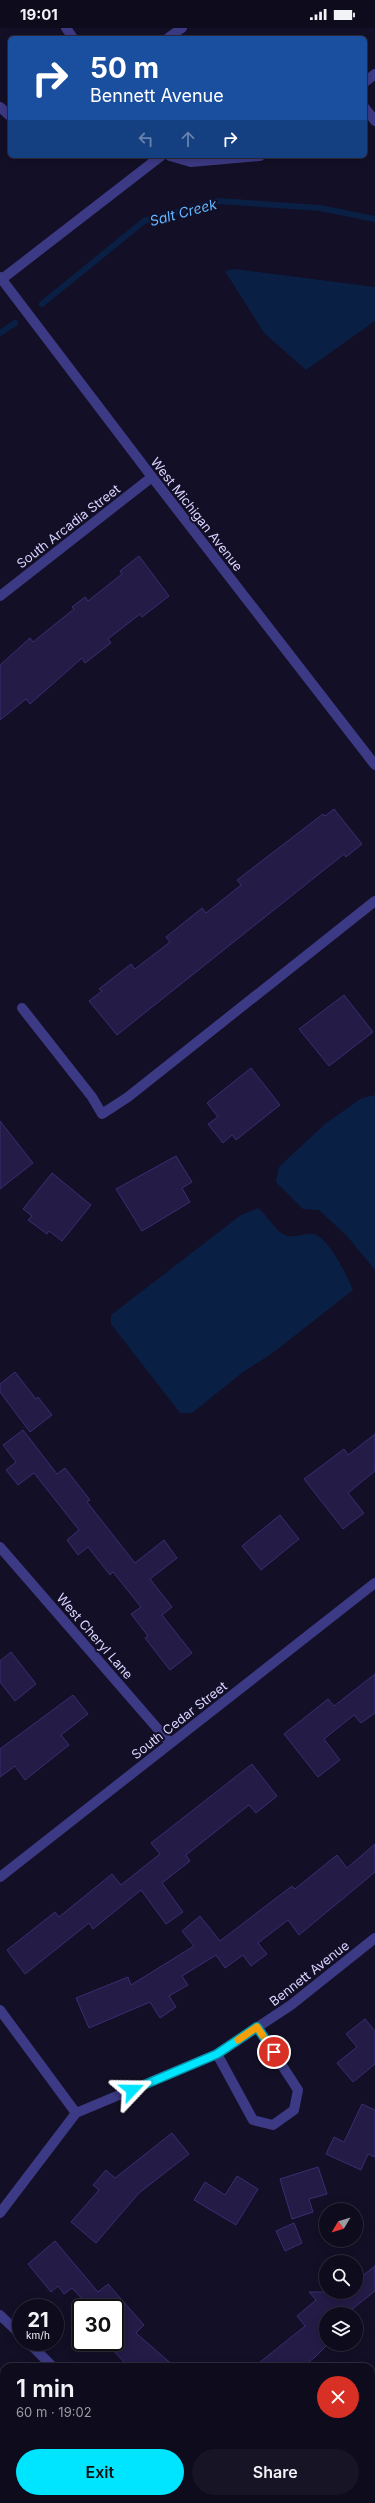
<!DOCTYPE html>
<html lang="en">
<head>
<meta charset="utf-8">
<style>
	body { margin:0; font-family:Inter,sans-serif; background:#171425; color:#f1f3f6; height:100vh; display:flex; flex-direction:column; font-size:15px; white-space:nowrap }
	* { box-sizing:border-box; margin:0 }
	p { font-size:13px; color:#9b9ba3 }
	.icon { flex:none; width:22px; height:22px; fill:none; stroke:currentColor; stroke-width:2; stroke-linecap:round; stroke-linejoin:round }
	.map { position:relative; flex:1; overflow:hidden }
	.sheet { position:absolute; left:0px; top:2335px; width:375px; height:140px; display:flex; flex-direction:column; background:#0e0b1c; border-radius:12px 12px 0 0; box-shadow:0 2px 10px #0003,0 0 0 1px #2e2b3b }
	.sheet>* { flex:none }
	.hud { position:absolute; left:8px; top:8px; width:359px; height:122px; border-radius:6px; box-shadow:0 2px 10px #0003,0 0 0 1px #2e2b3b; background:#1a4fa0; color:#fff; overflow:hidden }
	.needle { width:26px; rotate:232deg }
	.tools { position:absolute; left:319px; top:2175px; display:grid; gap:8px }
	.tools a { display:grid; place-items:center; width:44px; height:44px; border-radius:50%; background:#0e0b1c; box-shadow:0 2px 10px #0003,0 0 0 1px #2e2b3b; font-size:20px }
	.speed { position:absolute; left:12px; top:2271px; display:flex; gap:8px; font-size:20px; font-weight:700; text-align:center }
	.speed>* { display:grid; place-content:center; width:52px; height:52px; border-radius:50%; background:#0e0b1c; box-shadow:0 2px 10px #0003,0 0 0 1px #2e2b3b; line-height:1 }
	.speed small { font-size:10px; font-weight:400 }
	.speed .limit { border:2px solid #111; border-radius:6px; background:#fff; color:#111 }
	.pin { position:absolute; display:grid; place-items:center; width:34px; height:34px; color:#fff; margin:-17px; border:2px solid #fff; border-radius:50%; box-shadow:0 1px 4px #0007 }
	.me { position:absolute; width:44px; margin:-22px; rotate:67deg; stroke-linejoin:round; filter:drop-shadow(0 0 3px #0008) }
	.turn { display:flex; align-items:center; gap:14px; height:84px; padding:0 16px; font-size:18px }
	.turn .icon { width:52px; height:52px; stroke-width:2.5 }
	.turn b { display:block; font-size:28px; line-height:34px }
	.lanes { display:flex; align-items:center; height:38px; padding:0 16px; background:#0003; justify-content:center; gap:20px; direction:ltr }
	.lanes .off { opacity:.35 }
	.round { display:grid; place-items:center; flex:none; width:42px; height:42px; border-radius:21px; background:#171425 }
	.overview { display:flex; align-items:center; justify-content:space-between; height:68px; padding:0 16px }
	h1 { font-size:24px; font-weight:600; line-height:30px }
	.button { display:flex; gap:8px; margin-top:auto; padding:8px 16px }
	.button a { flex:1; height:46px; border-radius:24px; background:#00e5ff; color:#111; font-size:16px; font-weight:600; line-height:46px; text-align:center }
	.button a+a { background:#171425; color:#f1f3f6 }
	.status { display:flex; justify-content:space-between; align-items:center; height:28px; padding:0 20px; background:#0e0b1c; direction:ltr }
	.status svg { height:11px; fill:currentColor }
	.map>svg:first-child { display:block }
</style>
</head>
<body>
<div class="status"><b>19:01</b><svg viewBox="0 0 49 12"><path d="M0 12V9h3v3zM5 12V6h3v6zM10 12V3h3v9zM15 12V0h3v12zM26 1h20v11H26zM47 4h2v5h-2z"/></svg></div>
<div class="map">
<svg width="375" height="2475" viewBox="0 0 375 2475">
	<rect width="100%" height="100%" fill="#130f26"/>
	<path fill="#0a1f44" d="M234 241 375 259V293L306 342 264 305 225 243Z
		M375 1067V1242L347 1208 319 1182 303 1181 276 1154 279 1139 326 1095 362 1070Z
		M258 1180C267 1187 275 1202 283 1206 294 1212 303 1204 313 1206 328 1208 348 1249 353 1262L270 1327 243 1344 192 1385H180L111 1296V1287L241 1187Z"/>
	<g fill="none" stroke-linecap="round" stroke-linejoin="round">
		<path stroke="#0a1f44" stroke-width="6" d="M42 276 144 193 218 173 320 180 375 191
			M0 305 15 295"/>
	</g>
	<path fill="#241b47" stroke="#3b2d73" d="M139 528 169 568 142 589 140 586 108 611 111 615 85 635 82 630 30 676 26 671 0 692V637L30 610 33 614 74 581 72 579 85 569 88 573 122 546 120 543Z
		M334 781 362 816 346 829 344 826 117 1007 89 973 102 963 99 961 131 936 135 941 170 914 166 909 202 880 206 885 241 857 237 852 323 786 325 788Z
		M344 967 373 1004 329 1038 299 1001Z
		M251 1040 280 1077 236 1112 232 1107 223 1115 208 1096 218 1089 207 1075Z
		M0 1093 33 1135 0 1161Z
		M176 1128 192 1154 182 1160 190 1174 142 1203 116 1161Z
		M52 1145 91 1177 62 1213 49 1203 47 1206 28 1192 32 1188 23 1181Z
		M15 1344 36 1371 38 1369 52 1387 30 1404 0 1364V1356Z
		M23 1402 57 1446 65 1440 90 1472 87 1474 135 1535 164 1512 177 1530 150 1551 172 1579 162 1587 192 1625 170 1642 145 1610 148 1608 131 1586 141 1579 113 1544 110 1547 88 1519 78 1527 67 1512 79 1502 34 1445 18 1457 6 1442 16 1434 3 1417Z
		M375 1406V1443L348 1465 364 1485 343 1501 304 1451 344 1421 348 1427Z
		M280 1487 299 1511 261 1542 242 1518Z
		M11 1624 36 1656 15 1673 0 1654V1633Z
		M375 1646V1685L361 1695 354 1687 324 1711 340 1732 318 1749 284 1706 328 1671 334 1678Z
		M73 1667 88 1686 61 1707 69 1717 25 1752 15 1738 0 1749V1721Z
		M252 1736 277 1768 256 1785 249 1777 186 1827 190 1833 162 1855 183 1884 166 1896 141 1862 93 1901 89 1895 25 1946 7 1922 55 1884 59 1889 112 1846 121 1857 160 1826 151 1815Z
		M375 1816V1844L299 1907 288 1892 258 1915 267 1926 251 1938 243 1927 225 1940 216 1927 182 1948 188 1957 169 1968 176 1979 160 1990 150 1974 89 2000 76 1970 128 1949 131 1957 194 1918 182 1903 200 1888 220 1913 292 1858 295 1861 337 1827 347 1840Z
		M365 1991 375 2003V2036L353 2054 337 2035 357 2019 346 2006Z
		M362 2076 375 2082V2129L368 2126 361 2142 326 2126 334 2109 344 2114Z
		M172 2105 189 2126 139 2165 96 2215 71 2194 99 2162 93 2157 106 2142 115 2150Z
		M318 2139 327 2166 309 2171 313 2184 292 2191 280 2151Z
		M237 2148 258 2161 236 2197 194 2172 205 2154 225 2167Z
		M294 2195 302 2215 285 2223 276 2203Z
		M55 2213 98 2264 108 2256 144 2297 136 2305 175 2339H129L105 2314H115V2280H80L86 2275 72 2260 64 2266 58 2258 51 2264 28 2236Z
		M375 2238V2263L346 2286H326V2318L315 2329 303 2339H254L305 2298 297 2288 316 2272 309 2264H356V2253Z"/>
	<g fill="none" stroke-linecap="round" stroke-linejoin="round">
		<path stroke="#3d3a85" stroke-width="10" d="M66 0 73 10
			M168 10 182 0
			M365 54 375 46
			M0 79 10 88
			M365 80 375 93
			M170 128 191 134 260 128
			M2 251 161 128"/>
		<path stroke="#3d3a85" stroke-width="10" d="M0 249 152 449 375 737
			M0 568 152 449
			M22 980 92 1069 102 1086 128 1069 375 873
			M0 1519 170 1715
			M0 1982 76 2085
			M217 2026 253 2092 273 2097 294 2082 298 2062 257 1999
			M0 2185 76 2085 217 2026 291 1977 375 1910
			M0 2287 21 2307
			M28 2314 53 2339
			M371 2351 375 2348
			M154 2471 156 2475
			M206 2475V2471"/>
		<path stroke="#3d3a85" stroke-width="10" d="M0 1849 375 1555"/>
	</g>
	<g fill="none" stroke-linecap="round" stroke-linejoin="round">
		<g stroke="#0095a6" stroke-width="10">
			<path id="route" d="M132 2062 217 2026 257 1999 274 2024"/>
		</g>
		<use href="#route" stroke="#00e5ff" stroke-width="7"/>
		<path stroke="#f59e0b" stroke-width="7" d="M238 2012 257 1999 263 2008"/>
	</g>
	<g text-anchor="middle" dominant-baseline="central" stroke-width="4" stroke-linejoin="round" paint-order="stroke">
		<g font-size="13" fill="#d9d4ff" stroke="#130f26">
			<text transform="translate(197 486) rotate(52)">West Michigan Avenue</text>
			<text transform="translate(68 498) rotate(-38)">South Arcadia Street</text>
			<text transform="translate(95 1608) rotate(49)">West Cheryl Lane</text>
			<text transform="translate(179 1692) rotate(-38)">South Cedar Street</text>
			<text transform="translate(309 1945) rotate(-38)">Bennett Avenue</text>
		</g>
		<g font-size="14" font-style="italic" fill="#62b6ff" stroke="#130f26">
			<text transform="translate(183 184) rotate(-15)">Salt Creek</text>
		</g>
	</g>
</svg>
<div class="tools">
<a><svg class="needle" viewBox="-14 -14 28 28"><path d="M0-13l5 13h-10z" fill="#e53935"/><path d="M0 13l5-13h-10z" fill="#9b9ba3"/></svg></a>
<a><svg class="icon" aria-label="search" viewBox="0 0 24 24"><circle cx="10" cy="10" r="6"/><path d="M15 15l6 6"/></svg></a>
<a><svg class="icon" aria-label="layers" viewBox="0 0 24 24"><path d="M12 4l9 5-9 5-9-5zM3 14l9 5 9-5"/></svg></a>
</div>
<div class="speed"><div>21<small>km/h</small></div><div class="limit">30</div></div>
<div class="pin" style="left:274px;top:2024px;background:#d93025"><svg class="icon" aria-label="arrive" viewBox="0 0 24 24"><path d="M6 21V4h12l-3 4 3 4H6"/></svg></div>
<svg class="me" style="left:132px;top:2062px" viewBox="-20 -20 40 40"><path d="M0-17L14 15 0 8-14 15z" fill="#00e5ff" stroke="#fff" stroke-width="4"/></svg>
<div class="hud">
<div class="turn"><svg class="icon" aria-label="right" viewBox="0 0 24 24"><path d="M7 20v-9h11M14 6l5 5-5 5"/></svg><div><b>50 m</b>Bennett Avenue</div></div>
<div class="lanes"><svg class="icon off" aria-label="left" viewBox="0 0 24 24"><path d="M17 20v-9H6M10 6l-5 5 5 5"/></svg><svg class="icon off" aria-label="ahead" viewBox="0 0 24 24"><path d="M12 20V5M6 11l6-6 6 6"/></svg><svg class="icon" aria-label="right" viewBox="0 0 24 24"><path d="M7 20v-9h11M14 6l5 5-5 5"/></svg></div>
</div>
<section class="sheet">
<div class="overview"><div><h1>1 min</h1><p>60 m · 19:02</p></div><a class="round" style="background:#d93025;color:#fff"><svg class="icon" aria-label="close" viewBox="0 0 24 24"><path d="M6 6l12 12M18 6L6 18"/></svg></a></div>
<div class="button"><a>Exit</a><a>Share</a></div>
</section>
</div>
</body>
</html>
